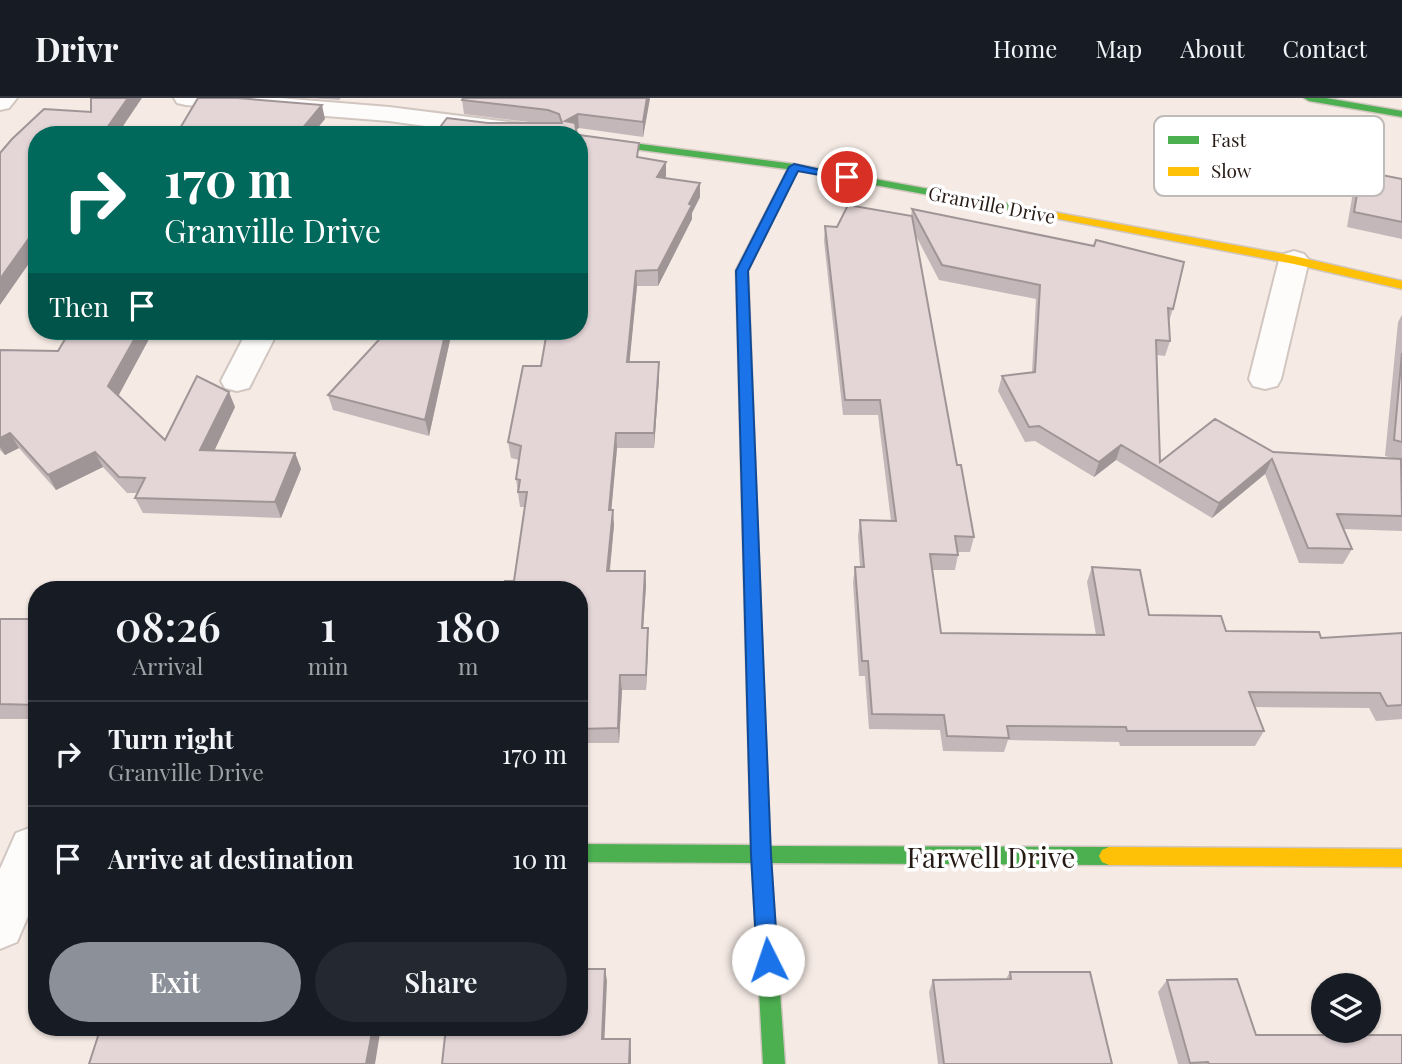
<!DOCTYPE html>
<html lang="en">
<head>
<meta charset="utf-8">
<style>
	body { margin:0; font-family:"Playfair Display",serif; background:#242831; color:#f1f3f6; height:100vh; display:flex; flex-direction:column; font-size:26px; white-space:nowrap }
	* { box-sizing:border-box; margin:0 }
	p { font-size:23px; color:#9ea1a6 }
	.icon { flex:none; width:38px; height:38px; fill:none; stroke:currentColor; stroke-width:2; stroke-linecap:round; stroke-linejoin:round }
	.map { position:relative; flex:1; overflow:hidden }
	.side { position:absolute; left:28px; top:483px; width:560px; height:455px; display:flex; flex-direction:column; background:#171b24; border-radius:28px; box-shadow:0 2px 5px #0004 }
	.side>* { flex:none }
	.banner { position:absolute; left:28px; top:28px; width:560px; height:214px; border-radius:28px; box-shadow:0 2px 5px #0004; background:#00695c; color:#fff; overflow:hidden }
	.fabs { position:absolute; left:1311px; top:875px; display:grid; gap:14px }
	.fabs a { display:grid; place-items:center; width:70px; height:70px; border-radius:50%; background:#171b24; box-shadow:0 2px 5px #0004; font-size:35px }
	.pin { position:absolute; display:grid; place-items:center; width:60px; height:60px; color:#fff; margin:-30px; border:4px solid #fff; border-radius:50%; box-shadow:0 2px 7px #0007 }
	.me { position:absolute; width:77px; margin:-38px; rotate:356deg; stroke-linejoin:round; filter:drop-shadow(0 0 5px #0008) }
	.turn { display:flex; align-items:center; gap:24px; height:147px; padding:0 21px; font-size:32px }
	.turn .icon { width:91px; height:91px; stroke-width:2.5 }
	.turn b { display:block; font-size:49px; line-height:60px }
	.then { display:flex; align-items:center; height:66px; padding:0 21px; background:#0003; gap:14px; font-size:26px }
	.eta { display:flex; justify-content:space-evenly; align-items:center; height:119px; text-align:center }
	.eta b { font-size:42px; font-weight:600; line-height:49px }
	.cta { display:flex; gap:14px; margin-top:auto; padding:14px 21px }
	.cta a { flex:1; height:80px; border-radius:42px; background:#8c9099; color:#fff; font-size:28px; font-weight:600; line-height:80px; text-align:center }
	.cta a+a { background:#242831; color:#f1f3f6 }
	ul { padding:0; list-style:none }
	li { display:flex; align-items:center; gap:21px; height:105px; padding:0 21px; border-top:2px solid #363941 }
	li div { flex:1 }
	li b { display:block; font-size:26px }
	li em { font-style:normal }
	header { display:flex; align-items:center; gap:42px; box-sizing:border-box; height:98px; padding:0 35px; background:#171b24; border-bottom:2px solid #363941 }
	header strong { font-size:33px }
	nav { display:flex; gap:38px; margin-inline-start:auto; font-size:24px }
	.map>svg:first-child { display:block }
</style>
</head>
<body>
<header>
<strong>Drivr</strong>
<nav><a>Home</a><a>Map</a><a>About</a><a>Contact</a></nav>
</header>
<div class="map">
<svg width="1402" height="966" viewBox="0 0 1402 966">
	<rect width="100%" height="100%" fill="#f5eae4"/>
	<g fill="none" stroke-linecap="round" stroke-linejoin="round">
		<g stroke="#d1c6c0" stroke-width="4">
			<path id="street" d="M0 0H17L9 10 0 12Z
				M174 0H279L389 9 549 29 558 32 562 37H490L389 23 186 7 177 5Z
				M1294 153 1304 156 1309 162 1281 281 1277 288 1265 291 1253 288 1249 281 1279 162 1284 156Z
				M247 233H278L249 290 237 293 225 290 221 283Z
				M32 729 37 731V797L17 844 0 851V771L16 735Z"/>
		</g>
		<g stroke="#d1c6c0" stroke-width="3">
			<path id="fast" d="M1304 0H1326L1402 13V19L1309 3Z
				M579 38 794 66 1037 111 1043 114 1037 117 794 72 579 44Z
				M753 515 759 517 761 521 770 748 1109 749 1116 752 1119 758 1116 764 1109 767 771 765 785 966H763L752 765 579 764V746L751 747 745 521 747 517Z"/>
		</g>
		<g stroke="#d1c6c0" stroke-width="3">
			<path id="slow" d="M794 66 799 69 748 172 761 521 759 525H747L745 521 736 172 789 69Z
				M1037 111 1294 158 1402 183V191L1294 166 1033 116 1031 114Z
				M1109 749 1402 751V769L1109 767 1102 764 1099 758 1102 752Z"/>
		</g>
		<use href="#street" fill="#fefcfb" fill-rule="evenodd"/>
		<use href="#fast" fill="#4caf50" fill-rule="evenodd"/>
		<use href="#slow" fill="#ffc107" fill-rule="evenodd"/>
	</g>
	<path fill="#c4b7b9" d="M311 0H341L339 2Z
		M650 0 643 39 579 30 488 25H537L464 16 462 2Z
		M640 59 666 78 665 80 700 99 692 115V121L658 188H637L629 264 659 280 654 350H617L611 412 614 427 610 473H645L646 488 643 530 648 546 646 592H622L619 645H579V492L514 483 525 409H520L516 381 519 362 511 360 508 344 541 268Z
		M1361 73 1402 81V141L1347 129 1354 88Z
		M912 111 1173 211 1169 223 1170 243 1165 258 1157 257 1160 364 1273 354 1396 361 1385 358 1398 224 1402 217V433L1343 431 1352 451 1343 466 1299 465 1265 376 1212 420 1116 362 1094 379 1035 343 1025 344 998 293 1002 278 1032 274 1036 201 939 182 915 136 957 367 974 439 970 454H958V457L955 472H932L941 535 1096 537 1087 484 1092 469 1149 517 1226 533 1321 540 1402 535V621L1376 623 1369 610 1255 609 1264 633 1255 648H1120L1119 644 1008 642 1004 654 943 653 940 632 869 631 865 578H859L853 484 855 469H860L858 438 860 422 891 423 878 317H843L824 143 825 128 837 129 911 118Z
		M70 233H178L173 241H149L118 298 165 342 235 309 214 353 295 355 301 371 281 420 143 415 135 400 138 395H127L103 369 56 392 19 350 5 357 0 352V252L58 253Z
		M387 233H452L429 338 333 312 328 297Z
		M0 521H37V621H0Z
		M1010 874 1112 966H938L929 894 933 882 1006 881Z
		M1167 882 1256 937 1402 966H1178L1158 894Z"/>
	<path fill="#a09596" d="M128 0H142L117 37H102Z
		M647 0H650L643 39V24Z
		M322 7 325 21 312 37H297Z
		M578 16 579 30 568 37 565 23Z
		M666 64V78L658 93 657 79Z
		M700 85V99L692 115V121L658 188V172Z
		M37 129V154L0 207V181Z
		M636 173 637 188 628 280 627 264Z
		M139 233H146L149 241 115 304 108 288Z
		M170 233H178L173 241Z
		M446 233H452L429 338 425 322Z
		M659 264V280L654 350V335Z
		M229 294 235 309 207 368 200 352Z
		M10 335 19 350 5 357 0 349V340Z
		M616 335 617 350 610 427 609 412Z
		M1121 347 1116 362 1094 379 1099 364Z
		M95 354 103 369 56 392 48 377Z
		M295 355 301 371 281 420 275 404Z
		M1272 361 1265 376 1212 420 1219 405Z
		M613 412 614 427 608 488 607 473Z
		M645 473 646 488 642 546V530Z
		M648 530V546L646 592V577Z
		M620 577 622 592 619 645 618 630Z
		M605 871 607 883 604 952 602 941Z
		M373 929H381L375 966H366Z
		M630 941 631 952V966H629Z"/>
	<path fill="#e4d5d7" stroke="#a09596" stroke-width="2" d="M91 0H128L102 37H37V129L0 181V55L12 41 44 11 91 14Z
		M198 0H237L322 7 297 37H176Z
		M463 0H647L643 24 578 16 565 23 575 25 577 37H434L447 20 488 25H562L559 16 548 12 462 2Z
		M579 37 639 45 637 59 666 64 657 79 700 85 689 106 692 107 658 172 636 173 627 264H659L654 335H616L609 412H613L607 473H645L642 530H648L646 577H620L618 630 579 631V492H503L505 483H514L527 394H518L520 382 516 381 521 348 508 344 523 268H541L547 233H579Z
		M1361 73 1402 81V124L1354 114Z
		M848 107 912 118 957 367H961L974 439 955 438 958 457 930 456 941 535 1104 537 1092 469 1140 472 1149 517 1221 518 1226 533 1319 534 1321 540 1402 535V607L1387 608 1380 595 1249 594 1264 633H1127L1126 629 1007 628 1009 640 947 638 944 617 872 616 868 563H862L855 469H864L860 422 896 423 880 302H845L825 128 837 129Z
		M912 111 1094 148 1096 142 1184 164 1173 211 1168 210 1170 243 1156 242 1160 364 1215 321 1273 354 1401 361 1402 418 1337 416 1352 451 1308 450 1272 361 1219 405 1121 347 1099 364 1039 328 1029 329 1002 278 1035 274 1040 187 942 167Z
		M70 233H139L108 288 165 342 197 278 229 294 200 352 295 355 275 404 135 400 145 380 119 379 95 354 48 377 10 335 0 340V252L58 253Z
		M387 233H446L425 322 328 297Z
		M1402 255V344L1394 342Z
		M0 521H37V607L0 606Z
		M579 871H605L602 941H630L629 966H442L446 929H579Z
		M1010 874H1090L1112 966H944L933 882 1011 881Z
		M1237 881 1256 937H1402V966H1209L1208 964 1190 965 1167 882Z
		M101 929H373L366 966H89Z"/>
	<path fill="#1a73e8" stroke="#114b97" stroke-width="2" d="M794 66 852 79 847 82 798 73 748 173 771 757 778 862 775 868 768 871 760 868 757 862 751 757 736 173 789 69Z"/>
	<g text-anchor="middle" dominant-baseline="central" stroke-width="7" stroke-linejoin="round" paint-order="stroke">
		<g font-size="19" fill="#271b15" stroke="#fff">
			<text transform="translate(992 106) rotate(11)">Granville Drive</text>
		</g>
		<g font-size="28" fill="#271b15" stroke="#fff">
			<text x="991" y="758">Farwell Drive</text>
		</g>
	</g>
	<rect x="1154" y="18" width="230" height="80" rx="10" fill="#fff" stroke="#bebbb9" stroke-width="2"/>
	<rect x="1168" y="38" width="31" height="8" fill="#4caf50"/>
	<rect x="1168" y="69" width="31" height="9" fill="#ffc107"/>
	<g font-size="19" fill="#271b15">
		<text x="1211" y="49">Fast</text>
		<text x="1211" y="80">Slow</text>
	</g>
</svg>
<div class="fabs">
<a><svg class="icon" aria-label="layers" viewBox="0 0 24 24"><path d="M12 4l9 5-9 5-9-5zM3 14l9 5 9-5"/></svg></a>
</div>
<div class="pin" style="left:847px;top:79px;background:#d93025"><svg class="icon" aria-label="arrive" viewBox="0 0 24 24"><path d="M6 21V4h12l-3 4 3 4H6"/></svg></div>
<svg class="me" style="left:768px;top:862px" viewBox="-20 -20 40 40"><circle r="19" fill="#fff"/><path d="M0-13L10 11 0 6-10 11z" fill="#1a73e8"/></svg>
<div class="banner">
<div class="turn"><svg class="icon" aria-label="right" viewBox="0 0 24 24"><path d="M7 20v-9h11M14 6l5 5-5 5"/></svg><div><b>170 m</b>Granville Drive</div></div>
<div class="then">Then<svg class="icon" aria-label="arrive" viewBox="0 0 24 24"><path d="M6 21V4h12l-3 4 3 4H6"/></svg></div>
</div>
<section class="side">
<div class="eta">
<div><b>08:26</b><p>Arrival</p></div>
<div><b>1</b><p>min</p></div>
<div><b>180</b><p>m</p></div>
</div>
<ul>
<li><svg class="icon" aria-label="right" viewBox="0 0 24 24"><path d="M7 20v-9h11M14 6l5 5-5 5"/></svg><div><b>Turn right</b><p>Granville Drive</p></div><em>170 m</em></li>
<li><svg class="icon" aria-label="arrive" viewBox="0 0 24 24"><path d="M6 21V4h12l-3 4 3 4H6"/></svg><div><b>Arrive at destination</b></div><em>10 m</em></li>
</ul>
<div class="cta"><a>Exit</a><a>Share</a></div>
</section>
</div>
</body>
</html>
